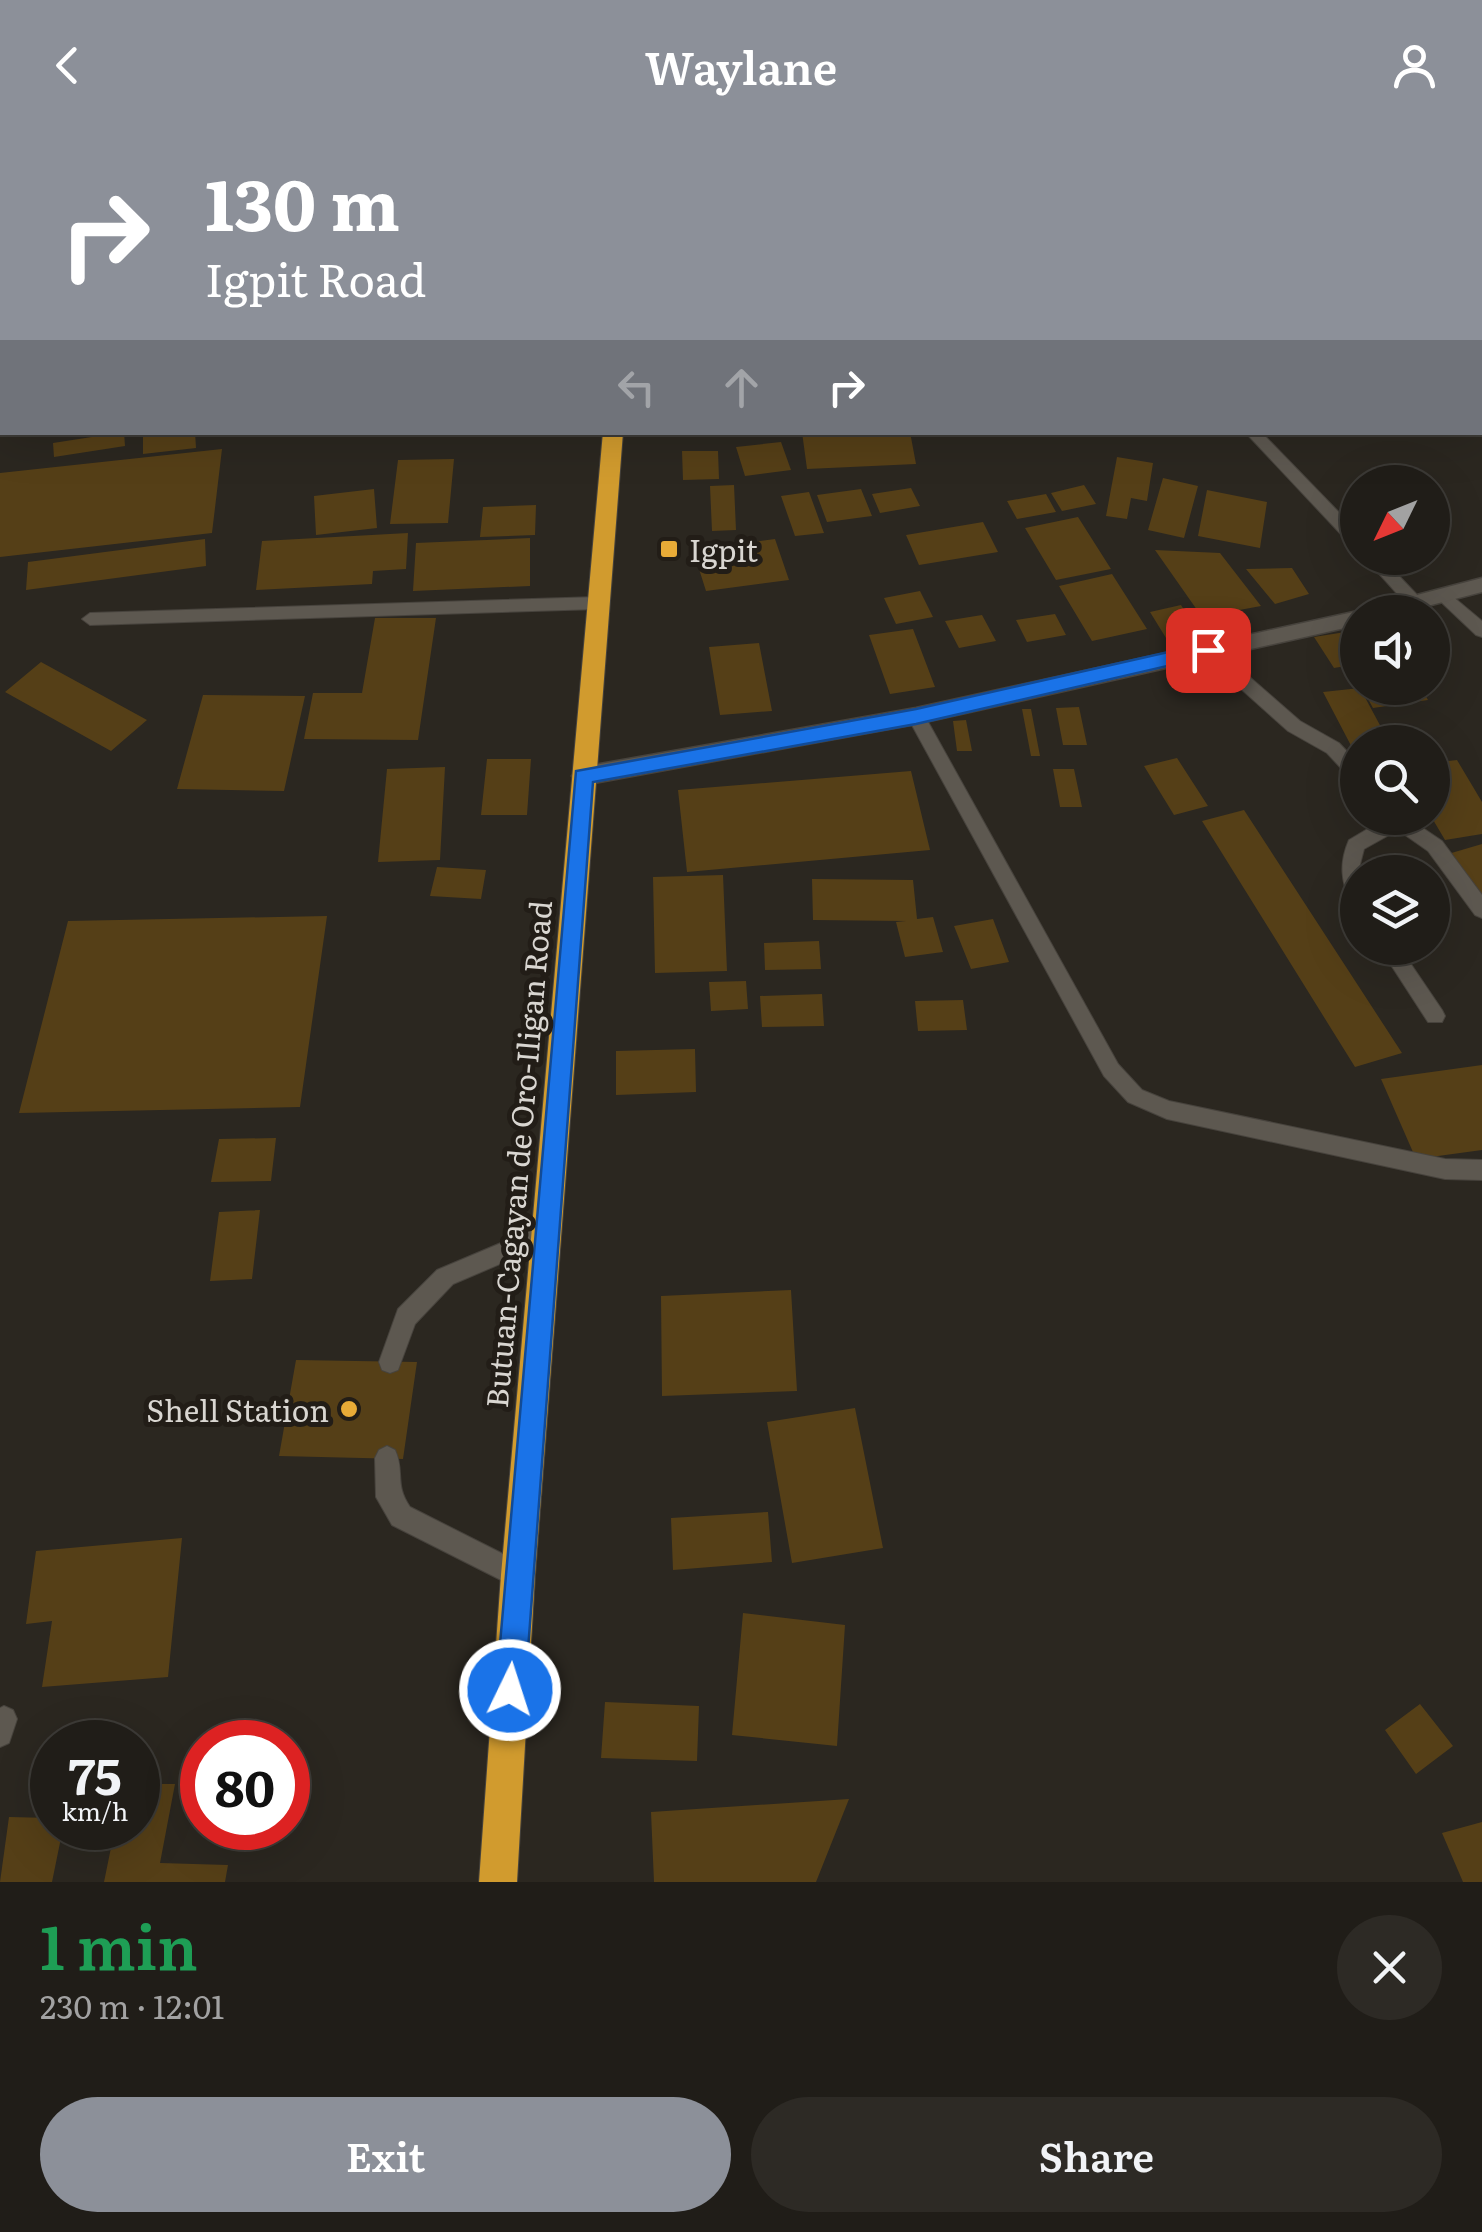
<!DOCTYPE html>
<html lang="en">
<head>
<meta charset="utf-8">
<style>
	body { margin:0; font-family:Literata,serif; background:#2d2a25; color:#f1f3f6; height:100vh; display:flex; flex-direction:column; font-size:38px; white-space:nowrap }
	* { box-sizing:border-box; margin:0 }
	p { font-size:32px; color:#a2a2a2 }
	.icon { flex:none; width:55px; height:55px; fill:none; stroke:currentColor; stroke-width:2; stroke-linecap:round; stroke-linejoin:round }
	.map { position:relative; height:1752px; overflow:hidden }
	.drawer { display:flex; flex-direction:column; background:#201d18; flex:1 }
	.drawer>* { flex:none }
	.guide { position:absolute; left:0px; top:0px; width:1482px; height:305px; box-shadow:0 10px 40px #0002,0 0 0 2px #3d3b37; background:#8c9099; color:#fff; overflow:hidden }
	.needle { width:65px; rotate:227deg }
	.tools { position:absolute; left:1340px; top:335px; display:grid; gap:20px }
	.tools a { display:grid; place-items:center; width:110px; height:110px; border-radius:50%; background:#201d18; box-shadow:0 10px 40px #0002,0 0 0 2px #3d3b37; font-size:50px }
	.speed { position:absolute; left:30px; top:1590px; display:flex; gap:20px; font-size:50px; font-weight:700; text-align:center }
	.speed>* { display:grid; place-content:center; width:130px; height:130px; border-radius:50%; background:#201d18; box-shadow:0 10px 40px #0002,0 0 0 2px #3d3b37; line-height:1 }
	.speed small { font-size:25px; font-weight:400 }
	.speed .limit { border:15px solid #d22; background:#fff; color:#111 }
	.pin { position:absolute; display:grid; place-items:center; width:85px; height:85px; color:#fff; margin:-42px; border-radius:20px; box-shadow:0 5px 15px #0006 }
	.me { position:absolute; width:110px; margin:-55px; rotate:4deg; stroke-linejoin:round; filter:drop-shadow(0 0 8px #0008) }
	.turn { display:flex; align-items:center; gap:35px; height:210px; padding:0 40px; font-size:45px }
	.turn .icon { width:130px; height:130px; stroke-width:2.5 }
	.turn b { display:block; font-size:70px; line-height:85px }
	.lanes { display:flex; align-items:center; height:95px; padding:0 40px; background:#0003; justify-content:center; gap:50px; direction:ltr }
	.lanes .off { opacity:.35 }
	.round { display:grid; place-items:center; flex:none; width:105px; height:105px; border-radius:52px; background:#2d2a25 }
	.overview { display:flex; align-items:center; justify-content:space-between; height:170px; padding:0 40px }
	h1 { font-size:60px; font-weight:600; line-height:75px; color:#1e9e55 }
	.action { display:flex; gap:20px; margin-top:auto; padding:20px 40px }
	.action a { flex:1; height:115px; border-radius:60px; background:#8c9099; color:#fff; font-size:40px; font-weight:600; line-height:115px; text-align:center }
	.action a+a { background:#2d2a25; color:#f1f3f6 }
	header { display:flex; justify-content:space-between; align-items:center; height:130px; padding:0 40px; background:#8c9099; color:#fff; font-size:45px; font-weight:600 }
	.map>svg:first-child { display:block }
</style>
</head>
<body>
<header><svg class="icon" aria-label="back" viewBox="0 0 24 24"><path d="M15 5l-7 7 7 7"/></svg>Waylane<svg class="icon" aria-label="person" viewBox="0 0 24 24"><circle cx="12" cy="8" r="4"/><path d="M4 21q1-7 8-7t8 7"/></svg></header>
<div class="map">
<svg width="1482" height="1752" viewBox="0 0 1482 1752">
	<rect width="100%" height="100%" fill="#2b2720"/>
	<path fill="#553f17" d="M124 302 125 316 54 327 53 313Z
		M167 302H195L196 318 143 324V306Z
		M802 302H910L916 334 807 339Z
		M781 312 791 340 745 346 736 317Z
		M222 319 212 403 0 427V343Z
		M682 321H718L719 349 683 350Z
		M1117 327 1153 333 1147 371 1131 368 1127 389 1106 386Z
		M454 329 448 393 390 394 398 330Z
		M1163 348 1198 356 1184 408 1148 400Z
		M734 355 736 400 712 401 710 356Z
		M1084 355 1096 374 1062 381 1051 363Z
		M911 358 920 376 880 383 872 364Z
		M374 359 377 398 316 405 314 366Z
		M861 359 872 386 827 392 817 365Z
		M1207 360 1267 372 1260 418 1198 406Z
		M809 362 824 403 795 406 781 366Z
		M1046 364 1056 382 1017 389 1007 371Z
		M536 375 535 405 480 407 483 377Z
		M1078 387 1111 439 1056 450 1025 398Z
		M983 392 998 422 919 435 906 405Z
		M408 403 406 439 373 441 372 454 256 460 262 411Z
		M530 408V456L413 461 416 413Z
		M205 409 206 436 26 460 28 432Z
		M775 409 789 450 706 461 693 420Z
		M1155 420 1220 423 1261 476 1202 487Z
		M1292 438 1309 464 1275 474 1246 439Z
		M1112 444 1147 499 1092 511 1059 456Z
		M920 461 933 487 896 494 884 468Z
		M1181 475 1198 502 1166 508 1150 482Z
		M1055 484 1066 505 1027 512 1016 490Z
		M982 485 996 511 959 518 945 491Z
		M375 488H436L418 610 304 609 313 563H362Z
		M913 499 935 557 890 564 869 505Z
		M1358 500V534L1334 538 1314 507Z
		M759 513 772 581 720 585 709 517Z
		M41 532 147 590 111 621 5 562Z
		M1360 558 1389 612H1358V629L1323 562Z
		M1362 558H1421L1428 570 1373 578Z
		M203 565 305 566 284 661 177 659Z
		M1079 577 1087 615H1063L1056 578Z
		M1022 579H1031L1040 626H1031Z
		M966 590 972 621H957L953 591Z
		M1177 628 1208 676 1174 685 1144 636Z
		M487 629H531L527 685H481Z
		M1457 630 1482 672V704L1445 710 1432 688V633Z
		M445 637 440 730 378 732 387 639Z
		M1053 639H1074L1082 677H1060Z
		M911 641 930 720 687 742 678 660Z
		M1244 680 1402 923 1355 937 1202 691Z
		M1482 714V769L1448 724Z
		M437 737 486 740 481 769 430 766Z
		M723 745 727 841 655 843 653 747Z
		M812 749 913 750 917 789 933 787 943 822 905 827 896 792 906 791 813 790Z
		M327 786 300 977 19 983 68 791Z
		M993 789 1009 832 971 839 954 796Z
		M819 811 821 839 765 840 764 813Z
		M746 851 748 879 711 881 709 852Z
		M822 864 824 896 762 897 760 866Z
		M963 870 967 900 918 901 915 871Z
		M695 919 696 962 616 965V921Z
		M1482 935V1020L1416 1029 1381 949Z
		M276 1008 271 1051 211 1052 219 1009Z
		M260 1080 252 1149 210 1151 219 1082Z
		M791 1160 797 1261 662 1266 661 1166Z
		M296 1230 417 1232 403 1329 279 1326Z
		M855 1278 883 1418 792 1433 767 1292Z
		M768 1382 772 1432 673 1440 671 1388Z
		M182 1408 168 1547 42 1557 52 1491 26 1494 36 1421Z
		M743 1483 845 1495 837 1616 732 1605Z
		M605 1572 699 1576 697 1631 601 1628Z
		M1420 1574 1453 1616 1416 1644 1385 1600Z
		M138 1654H175L160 1733 228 1735 225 1752H104L115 1698H138Z
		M849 1669 816 1752H654L651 1682Z
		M9 1687 52 1688V1698H63L52 1752H0Z
		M1482 1692V1752H1463L1442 1703Z"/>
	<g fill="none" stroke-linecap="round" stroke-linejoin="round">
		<g stroke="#47433d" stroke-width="2">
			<path id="service" d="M1039 0H1052L1053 2H1040Z
				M1245 302H1261L1358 402V417L1352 416Z
				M1365 428H1382L1421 469V477H1409Z
				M1445 460 1482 491V507L1476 505 1439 470V462Z
				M598 467 606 473 598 479 90 495 82 489 90 483Z
				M1208 514 1214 516 1300 591 1339 613 1358 633V652L1352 650 1327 623 1288 601 1202 524 1199 520Z
				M916 580 922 581 1118 934 1142 960 1169 971 1445 1029 1482 1030V1050L1445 1049 1167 989 1128 972 1104 946 907 586Z
				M1386 688H1408L1442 711 1482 765V788L1475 785 1428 721 1398 700 1364 719 1358 742V776L1351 774C1341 751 1339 733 1349 710Z
				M1380 818H1400L1442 880 1445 886 1442 892H1428Z
				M546 1094 554 1097 557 1104 554 1111 453 1154 415 1194 398 1240 390 1243 382 1240 379 1232 398 1179 437 1140Z
				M387 1316 395 1320C405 1342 394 1354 410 1377L527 1436 530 1445 527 1454 518 1457 509 1454 392 1395 376 1367 375 1328 379 1320Z
				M4 1576 13 1580 17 1589 9 1613 0 1617V1578Z"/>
		</g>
		<g stroke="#47433d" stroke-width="3">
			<path id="minor" d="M2 25V35L0 36V26Z
				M0 137H2V148H0Z"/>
		</g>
		<g stroke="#47433d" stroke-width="3">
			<path id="tertiary" d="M1482 448V462L1404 482H1368L1371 477Z
				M1358 481 1364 482H1358V495L916 594 583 655 572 646 583 637 916 578Z"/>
		</g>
		<g stroke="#47433d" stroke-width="2">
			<path id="trunk" d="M629 0H647V2H630Z
				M603 302H623L535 1445 517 1752H479L501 1445Z"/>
		</g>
		<use href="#service" fill="#5d5850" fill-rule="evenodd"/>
		<use href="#minor" fill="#5d5850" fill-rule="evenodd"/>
		<use href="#tertiary" fill="#5d5850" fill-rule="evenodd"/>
		<use href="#trunk" fill="#d19b2e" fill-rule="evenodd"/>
	</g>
	<path fill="#1a73e8" stroke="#114b97" stroke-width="2.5" d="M1208 513 1218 520 1215 525 916 594 593 652 525 1560 521 1571 510 1575 500 1571 496 1560 576 641 916 579Z"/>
	<g fill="#e8ab37" stroke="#221d17" stroke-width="4">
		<rect x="659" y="409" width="20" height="20" rx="5"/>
		<circle cx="349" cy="1279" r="10"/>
	</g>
	<g text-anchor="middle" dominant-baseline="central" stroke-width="10" stroke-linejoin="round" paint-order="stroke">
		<g font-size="30" fill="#d9d6d1" stroke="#221d17" text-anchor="start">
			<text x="689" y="419">Igpit</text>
			<text x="329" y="1279" text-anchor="end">Shell Station</text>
		</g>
		<g font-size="30" fill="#d9d6d1" stroke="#221d17">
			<text transform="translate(517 1024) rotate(-85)">Butuan-Cagayan de Oro-Iligan Road</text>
		</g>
	</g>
</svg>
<div class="tools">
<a><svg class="needle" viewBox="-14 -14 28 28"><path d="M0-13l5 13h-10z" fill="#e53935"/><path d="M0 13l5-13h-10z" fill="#a2a2a2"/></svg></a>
<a><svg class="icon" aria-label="sound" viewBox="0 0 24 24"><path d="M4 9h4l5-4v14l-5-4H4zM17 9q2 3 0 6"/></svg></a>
<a><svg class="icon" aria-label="search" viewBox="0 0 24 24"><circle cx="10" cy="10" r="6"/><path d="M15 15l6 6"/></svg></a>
<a><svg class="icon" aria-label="layers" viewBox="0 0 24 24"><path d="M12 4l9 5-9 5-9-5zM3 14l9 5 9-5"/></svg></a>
</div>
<div class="speed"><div>75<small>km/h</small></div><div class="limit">80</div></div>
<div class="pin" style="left:1208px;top:520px;background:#d93025"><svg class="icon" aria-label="arrive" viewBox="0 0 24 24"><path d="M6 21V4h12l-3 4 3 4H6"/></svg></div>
<svg class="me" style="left:510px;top:1560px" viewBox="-20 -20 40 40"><circle r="17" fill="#1a73e8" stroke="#fff" stroke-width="3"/><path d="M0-11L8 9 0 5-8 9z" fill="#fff"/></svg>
<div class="guide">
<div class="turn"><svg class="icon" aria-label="right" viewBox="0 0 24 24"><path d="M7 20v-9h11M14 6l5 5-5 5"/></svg><div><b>130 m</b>Igpit Road</div></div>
<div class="lanes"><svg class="icon off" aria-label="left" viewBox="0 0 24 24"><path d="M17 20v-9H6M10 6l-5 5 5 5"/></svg><svg class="icon off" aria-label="ahead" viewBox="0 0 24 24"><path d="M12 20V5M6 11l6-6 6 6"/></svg><svg class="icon" aria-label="right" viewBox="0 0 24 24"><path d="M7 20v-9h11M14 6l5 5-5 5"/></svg></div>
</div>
</div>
<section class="drawer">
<div class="overview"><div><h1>1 min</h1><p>230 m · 12:01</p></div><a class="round"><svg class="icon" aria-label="close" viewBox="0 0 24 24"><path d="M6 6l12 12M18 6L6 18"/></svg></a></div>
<div class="action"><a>Exit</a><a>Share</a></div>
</section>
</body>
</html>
